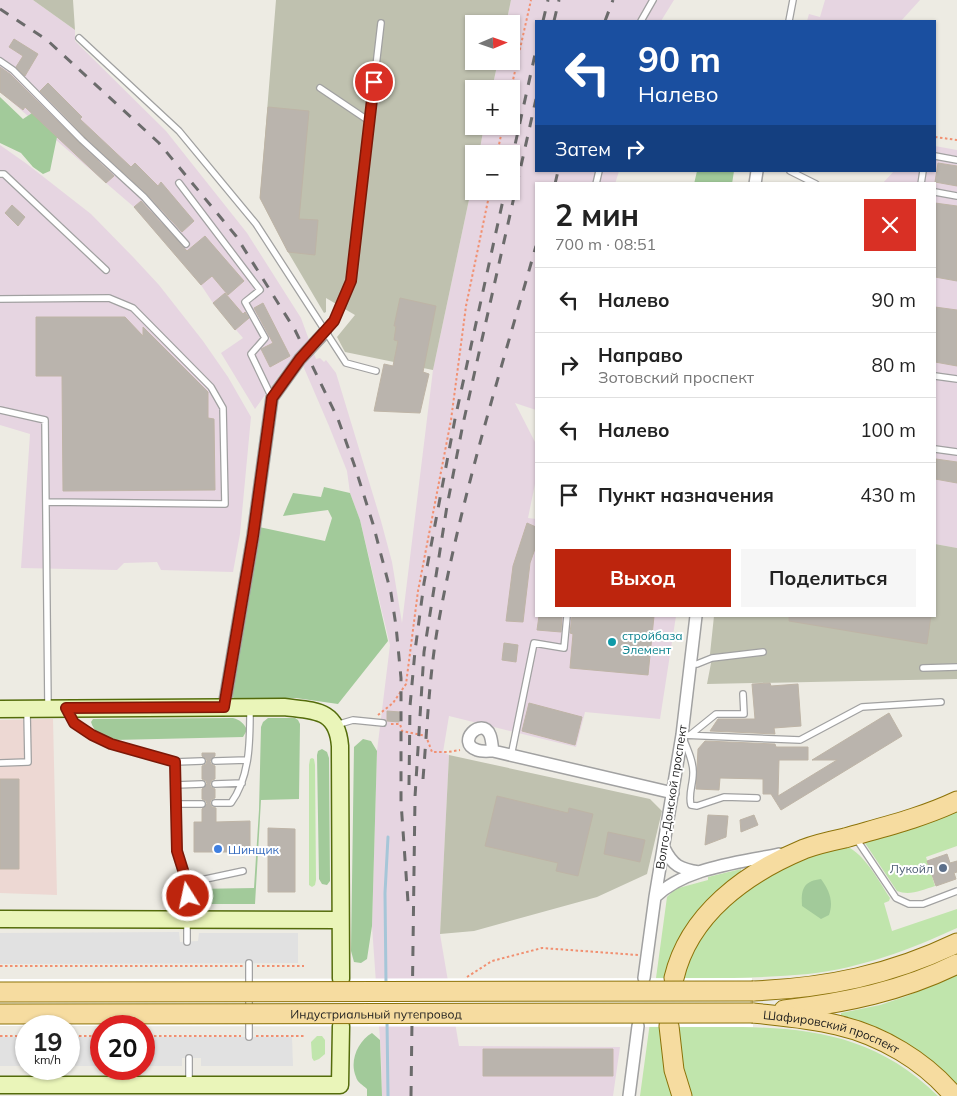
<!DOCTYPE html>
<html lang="ru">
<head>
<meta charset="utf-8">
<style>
	body { margin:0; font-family:Mulish,sans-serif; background:#f6f6f6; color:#222; height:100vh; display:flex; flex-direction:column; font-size:19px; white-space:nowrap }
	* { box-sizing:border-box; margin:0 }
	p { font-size:16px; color:#767676 }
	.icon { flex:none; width:28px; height:28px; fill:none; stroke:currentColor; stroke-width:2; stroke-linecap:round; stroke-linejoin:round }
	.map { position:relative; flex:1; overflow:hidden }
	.sheet { position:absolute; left:535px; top:182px; width:401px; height:435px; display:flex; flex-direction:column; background:#fff; border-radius:0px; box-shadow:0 1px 4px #0004 }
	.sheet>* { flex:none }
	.hud { position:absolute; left:535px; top:20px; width:401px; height:152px; border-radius:0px; box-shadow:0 1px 4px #0004; background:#1a4fa0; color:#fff; overflow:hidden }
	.needle { width:32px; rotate:88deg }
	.tools { position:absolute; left:465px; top:15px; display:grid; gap:10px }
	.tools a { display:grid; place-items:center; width:55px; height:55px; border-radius:0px; background:#fff; box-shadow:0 1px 4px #0004; font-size:25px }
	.speed { position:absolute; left:15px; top:1015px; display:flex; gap:10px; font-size:25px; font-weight:700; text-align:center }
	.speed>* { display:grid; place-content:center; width:65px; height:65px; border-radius:50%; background:#fff; box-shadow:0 1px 4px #0004; line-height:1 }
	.speed small { font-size:12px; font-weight:400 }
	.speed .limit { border:8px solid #d22; background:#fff; color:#111 }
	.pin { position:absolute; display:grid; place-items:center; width:42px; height:42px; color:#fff; margin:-21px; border:2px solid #fff; border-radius:50%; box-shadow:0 1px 5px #0007 }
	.me { position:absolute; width:55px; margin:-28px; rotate:350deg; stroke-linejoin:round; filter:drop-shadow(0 0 4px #0008) }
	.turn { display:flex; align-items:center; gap:18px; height:105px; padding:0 20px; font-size:22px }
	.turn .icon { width:65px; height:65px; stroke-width:2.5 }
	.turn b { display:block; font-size:35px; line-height:42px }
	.then { display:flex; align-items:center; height:48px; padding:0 20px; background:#0003; gap:10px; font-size:19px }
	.round { display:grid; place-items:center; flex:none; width:52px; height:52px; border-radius:0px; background:#f6f6f6 }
	.summary { display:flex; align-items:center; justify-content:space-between; height:85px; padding:0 20px }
	h1 { font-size:30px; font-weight:700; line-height:38px }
	.action { display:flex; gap:10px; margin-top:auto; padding:10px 20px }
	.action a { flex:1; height:58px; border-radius:0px; background:#bd250d; color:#fff; font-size:20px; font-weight:700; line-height:58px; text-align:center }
	.action a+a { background:#f6f6f6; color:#222 }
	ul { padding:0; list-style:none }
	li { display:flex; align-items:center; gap:15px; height:65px; padding:0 20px; border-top:1px solid #e0e0e0 }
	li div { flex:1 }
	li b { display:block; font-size:19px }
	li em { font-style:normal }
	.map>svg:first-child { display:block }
</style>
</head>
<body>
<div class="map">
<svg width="957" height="1096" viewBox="0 0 957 1096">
	<rect width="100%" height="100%" fill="#edebe3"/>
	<path fill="#edd8d3" d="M53 719 57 895 0 893V720Z"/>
	<path fill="#e6d5e1" d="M0 0H33L75 30V41L166 131 247 233 301 318 316 359 320 358 324 362 326 360 336 373 381 521 392 562 402 623 433 370 474 176V191H511V154H479L484 126H511V89H492L498 61H511V24H506L511 0H674L661 21H536V171H619L615 184H536V410L515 403 536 444V479L528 518 536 519V616H676L660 719 585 712 576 747 449 716 443 752 449 755 440 934 459 1046 620 1047 613 1096H382L381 1054 372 926 377 751 390 645 360 520 350 493 347 471 329 426 298 354 283 370 255 409 221 353 243 338 213 303 201 285 134 207 0 92Z
		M825 0H920L901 21H807L809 14 820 17Z
		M0 145 27 164 91 214 134 258 159 285 203 341 228 377 251 417 240 534 233 572 161 570 157 562 124 563 117 570 21 568 30 434 0 425Z
		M935 146 957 150V548L935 544V184H882L894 171H935Z"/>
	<path fill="#bfc1af" d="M33 0H73L75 30Z
		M276 0H511L506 24H474V61H498L492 89H474V126H484L479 154H474V176L433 370 345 352 337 337 355 315 326 298V312L324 313 288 252 260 198Z
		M935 544 957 548V679L707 684 712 658 710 654 714 616H935Z
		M449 755 650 799 662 811 647 874 597 897 474 931 440 934Z"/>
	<path fill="#c0e5ac" d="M312 758 314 759 315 765 316 880 315 885 312 887 309 885V765L310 759Z
		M957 809V846L926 857 935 886C922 890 910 896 897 891L865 843V838Z
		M841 844C863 850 878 880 890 898L889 901 884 903 892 931 957 909V928C909 950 861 968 808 974 766 978 724 978 682 979L691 954 713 917 775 868Z
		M741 869V871L715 894 661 1021C661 1048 666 1069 674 1096H640L667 897 675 889 708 880V877Z
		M957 974V1092L841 1018V1013L880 1005 907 996Z
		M675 1027C775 1027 861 1020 938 1096H690L682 1075Z
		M317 1036H322L325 1040V1054L319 1059 314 1061 312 1058 311 1042Z"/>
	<path fill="#a2ca9a" d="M0 97 23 119 32 113 57 137 50 171 43 174 33 167 21 153 0 143Z
		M697 171H734L732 184H694Z
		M324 487 350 493 360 520 388 641 338 704 296 698 235 699 229 694 259 527 325 541 332 518 328 510 283 516 293 493 321 497Z
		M233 718C240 720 244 723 247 730L243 737 114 740C104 738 94 733 91 722L93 719Z
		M268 718H295L298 720 300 724 299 799 261 800 255 904H194L191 895 195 889 254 888 259 810 261 727 263 722Z
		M363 739 371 741 377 751 372 926 367 959 361 963 354 962 351 951 354 747Z
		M322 749 327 752 329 758 330 881 327 885 322 884 319 879 317 755 318 751Z
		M821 879C829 890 834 901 829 915L821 919 802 906C801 890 803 881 821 879Z
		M372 1033 380 1040 382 1096H367V1089C363 1085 357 1082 356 1077 349 1061 358 1041 372 1033Z"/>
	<path fill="#e1e1e1" d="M179 932 180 942 198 941 199 933H298V963L0 964V933Z
		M0 1037H26V1066H0Z
		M69 1037H101V1066H69Z
		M144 1037H292L293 1066H201V1058H182V1066H144Z"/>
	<path fill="#fff" d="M752 978 753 1027 0 1026V979Z"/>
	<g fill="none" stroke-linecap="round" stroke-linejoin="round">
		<path stroke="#a6c6d8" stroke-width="3" d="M386 984 385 893 388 837
			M387 1020 388 1096"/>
	</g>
	<path fill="#bab4ad" stroke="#beb4a6" d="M14 39 38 54 25 76 16 67 23 56 9 47Z
		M0 67 10 74 79 143 114 176 106 183 25 107 23 110 0 92Z
		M48 83 82 117 80 119 131 167 135 163 158 186 161 182 194 221 182 232 147 194 85 137 40 91Z
		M268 107 309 111 299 219 318 220 315 255 288 252 260 198Z
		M938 163 957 166V186L935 182Z
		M141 201 187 251 205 236 244 281 228 295 212 276 201 285 134 207Z
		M935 203 957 206V281L935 277Z
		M12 205 25 217 18 226 5 213Z
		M225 293 243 314 245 312 249 318 235 330 213 303Z
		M400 298 436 306 423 372 429 374 420 413 374 411 384 364 393 366 398 341 394 340 396 326H394Z
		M263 303 290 356 270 367 261 349 273 343 254 308Z
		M935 307 957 310V366L935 362Z
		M36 317H125L143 336V327L208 392V418L214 419 215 490 63 491 62 376H36Z
		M936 459 957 462V483L935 479Z
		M527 523 536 527V546L530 563 523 622 506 621 513 566Z
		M539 616H562L561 632 537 630Z
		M572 616H654L648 675 570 668 573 634 570 633Z
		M789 616H931L927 644 789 621Z
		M504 643 518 645 516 662 502 660Z
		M770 683 771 686 798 684 801 726 774 728 775 734 710 731 718 719H755L752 684Z
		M529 703 582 717 575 745 522 731Z
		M387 711 400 712 399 722 387 721Z
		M889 713 902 736 781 810 771 794H763V779L720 778 719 790 696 789 698 749 705 741 775 744 776 747H808V760H779L778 796 837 760H812Z
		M202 753H215V756L210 761 211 764 215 766V779L212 780 210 784 211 787 215 789V798L211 800 210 803 212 807 216 808V822L250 821V852H194V822H202V809L207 804 206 801 202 799V789L207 784 206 781 202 779V766L206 764 207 760 202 756Z
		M0 779H19V869H0Z
		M497 796 568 813 569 808 593 814 578 876 556 871 558 863 485 846Z
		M708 815 728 816 726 837 705 845Z
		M754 815 758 825 741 832 740 820Z
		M268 828 295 829V892H268Z
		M608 832 645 840 640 862 604 854Z
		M947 854 950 863 957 861V872L954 873 956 879 936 886 927 861Z
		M483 1049H613V1076H483Z"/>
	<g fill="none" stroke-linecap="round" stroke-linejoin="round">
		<g stroke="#a1a1a1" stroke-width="8">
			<path id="lane" d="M641 21 653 0
				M789 21 793 0
				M79 38 179 131 256 224 346 363 376 371
				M0 61 13 70 82 140 144 197 186 244
				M320 88 369 121
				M935 156 957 160
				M790 171 816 184
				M0 174H4L106 270
				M179 183 260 290 245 302 265 338 251 354 272 398
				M596 184 599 171
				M921 184 923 171
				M935 192 957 196
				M0 299 109 298 133 308 211 387 223 408 225 504 46 502
				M325 332 334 321 351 281 381 23
				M935 376 957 379
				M0 410 45 420 48 706
				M935 449 957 452
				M690 664H697L712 658 763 652
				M923 668 957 667
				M67 710 74 723 92 735 111 744 175 762 202 761
				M336 725 353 720 383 723
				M690 735 716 714H744L743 694
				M511 756 534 643 564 648 567 616
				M215 761 247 760
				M175 762 177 851 187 883V942
				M0 763 28 762 27 711
				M215 784 242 783
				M176 785 202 784
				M757 798 724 797 697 806 691 805C688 795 693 784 693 774 694 761 686 747 682 735L800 740 862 707 941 702
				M215 803H231C250 777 250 741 250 710
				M176 804H202
				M855 837 896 898 909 904H923L957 891
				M187 883 243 871
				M249 963V1037
				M189 1058V1083"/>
		</g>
		<g stroke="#a1a1a1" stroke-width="14">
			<path id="street" d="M755 184 757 171
				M224 707 253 536 272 398 300 359 325 332
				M493 751C492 747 492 740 490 735 482 715 455 743 477 750 482 752 488 751 493 751L673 793
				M664 848C673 866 680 869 699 872
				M655 897C686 867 739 863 779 854
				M644 978 655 897 682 735 696 616
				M629 1096 638 1026"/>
		</g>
		<g stroke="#546c0b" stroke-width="19">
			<path id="secondary" d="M0 709 284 707C315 711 337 709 340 746L341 979
				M0 919 340 920
				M0 1085H340L341 1026"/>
		</g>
		<g stroke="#8c7309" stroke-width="21">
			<g id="primary">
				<path d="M674 978C689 914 746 873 804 849 817 844 831 841 845 838 883 827 921 818 957 801"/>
				<path d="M753 991C826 988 890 975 957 943"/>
				<path d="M784 1010C844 1003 903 991 957 964"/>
				<path id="s1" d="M753 1013C781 1016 809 1018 837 1025 881 1035 925 1061 954 1096"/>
				<path d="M669 1026 674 1070 682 1096"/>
			</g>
		</g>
		<path stroke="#f19071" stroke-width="2" stroke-dasharray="2.5 2.5" stroke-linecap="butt" d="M511 89 531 0
			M935 137 957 140
			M497 154 503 126
			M378 715 393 703 406 684 418 591 451 420 466 306 490 191
			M391 724H400L402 731 426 736 432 752H448L460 750
			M0 966H243
			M257 966H304
			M467 977 492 961 542 948 638 955
			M0 1036H26
			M69 1036H101
			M144 1036H241
			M256 1036H304"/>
		<use href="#lane" stroke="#fff" stroke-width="5.5"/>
		<use href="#street" stroke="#fff" stroke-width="11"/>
		<use href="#secondary" stroke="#eaf5b9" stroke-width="16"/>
		<use href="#primary" stroke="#f6dca0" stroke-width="19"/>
		<path stroke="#6b6b6b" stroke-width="3" stroke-dasharray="10 10" stroke-linecap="butt" d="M0 9 47 40 159 143 236 236 295 330 338 419 355 467 373 524 391 593 396 626 401 678V802L408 902
			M543 21 548 0
			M554 21 559 0
			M605 21 613 0
			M511 163 536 50
			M555 184 558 171
			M423 779C427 729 429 680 437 631 460 500 500 373 536 246
			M409 785 410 706 415 651 424 583 455 419 505 191
			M411 1096 415 797 424 652 447 506 463 424 536 99"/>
		<g stroke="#8c7309" stroke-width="21" stroke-linecap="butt">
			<g id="primary-bridge">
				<path d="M0 992 753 991"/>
				<path id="s2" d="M0 1014 753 1013"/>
			</g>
		</g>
		<use href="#primary-bridge" stroke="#f6dca0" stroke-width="19"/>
	</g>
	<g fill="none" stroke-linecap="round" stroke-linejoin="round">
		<g stroke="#7b1808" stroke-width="12">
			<path id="route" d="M188 896 187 883 177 851 175 762 111 744 92 735 74 723 66 708 224 707 253 536 272 398 300 359 334 321 351 281 374 82"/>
		</g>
		<use href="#route" stroke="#bd250d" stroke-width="9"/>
	</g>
	<circle fill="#0f9aa8" stroke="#fff" stroke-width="2" cx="612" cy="642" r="5"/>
	<circle fill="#3f7fe0" stroke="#fff" stroke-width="2" cx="218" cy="849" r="5"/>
	<circle fill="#5c6f8a" stroke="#fff" stroke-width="2" cx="943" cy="868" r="5"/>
	<g text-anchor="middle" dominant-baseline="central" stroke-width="4" stroke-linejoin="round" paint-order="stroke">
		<g font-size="12" fill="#0d838f" stroke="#fff" text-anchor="start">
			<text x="622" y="635">стройбаза<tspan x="622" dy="14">Элемент</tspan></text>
		</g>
		<g font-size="12" fill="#1d1d1d" stroke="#fff">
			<text transform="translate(671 797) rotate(-81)">Волго-Донской проспект</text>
			<text stroke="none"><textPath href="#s2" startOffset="376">Индустриальный путепровод</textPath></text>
			<text stroke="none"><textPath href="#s1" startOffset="81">Шафировский проспект</textPath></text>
		</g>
		<g font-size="12" fill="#366cbe" stroke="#fff" text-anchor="start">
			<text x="228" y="849">Шинщик</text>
		</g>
		<g font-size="12" fill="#4e5e75" stroke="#fff" text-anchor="end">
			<text x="933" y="868">Лукойл</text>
		</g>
	</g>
</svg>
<div class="tools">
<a><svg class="needle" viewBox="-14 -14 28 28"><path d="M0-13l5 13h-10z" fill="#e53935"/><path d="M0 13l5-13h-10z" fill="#767676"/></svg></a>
<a>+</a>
<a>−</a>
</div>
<div class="speed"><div>19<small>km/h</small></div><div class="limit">20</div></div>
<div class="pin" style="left:374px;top:82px;background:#d93025"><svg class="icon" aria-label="arrive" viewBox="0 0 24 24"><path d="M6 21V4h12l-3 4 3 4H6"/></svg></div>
<svg class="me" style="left:188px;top:896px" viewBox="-20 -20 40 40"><circle r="17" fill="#bd250d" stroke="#fff" stroke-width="3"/><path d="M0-11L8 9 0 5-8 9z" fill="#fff"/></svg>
<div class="hud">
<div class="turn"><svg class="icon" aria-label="left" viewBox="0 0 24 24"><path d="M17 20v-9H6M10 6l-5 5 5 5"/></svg><div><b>90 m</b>Налево</div></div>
<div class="then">Затем<svg class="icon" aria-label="right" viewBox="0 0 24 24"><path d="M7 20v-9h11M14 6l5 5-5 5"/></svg></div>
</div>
<section class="sheet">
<div class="summary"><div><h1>2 мин</h1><p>700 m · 08:51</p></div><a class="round" style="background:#d93025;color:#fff"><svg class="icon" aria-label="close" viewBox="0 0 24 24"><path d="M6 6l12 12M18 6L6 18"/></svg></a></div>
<ul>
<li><svg class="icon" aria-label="left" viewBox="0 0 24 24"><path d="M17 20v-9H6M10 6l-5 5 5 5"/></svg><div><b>Налево</b></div><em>90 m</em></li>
<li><svg class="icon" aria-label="right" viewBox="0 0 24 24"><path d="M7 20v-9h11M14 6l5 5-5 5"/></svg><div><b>Направо</b><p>Зотовский проспект</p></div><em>80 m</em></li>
<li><svg class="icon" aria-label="left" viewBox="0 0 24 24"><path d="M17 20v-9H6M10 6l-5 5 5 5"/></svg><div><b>Налево</b></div><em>100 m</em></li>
<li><svg class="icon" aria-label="arrive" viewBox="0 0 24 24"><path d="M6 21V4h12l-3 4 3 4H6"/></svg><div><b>Пункт назначения</b></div><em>430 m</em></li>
</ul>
<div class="action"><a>Выход</a><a>Поделиться</a></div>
</section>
</div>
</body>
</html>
